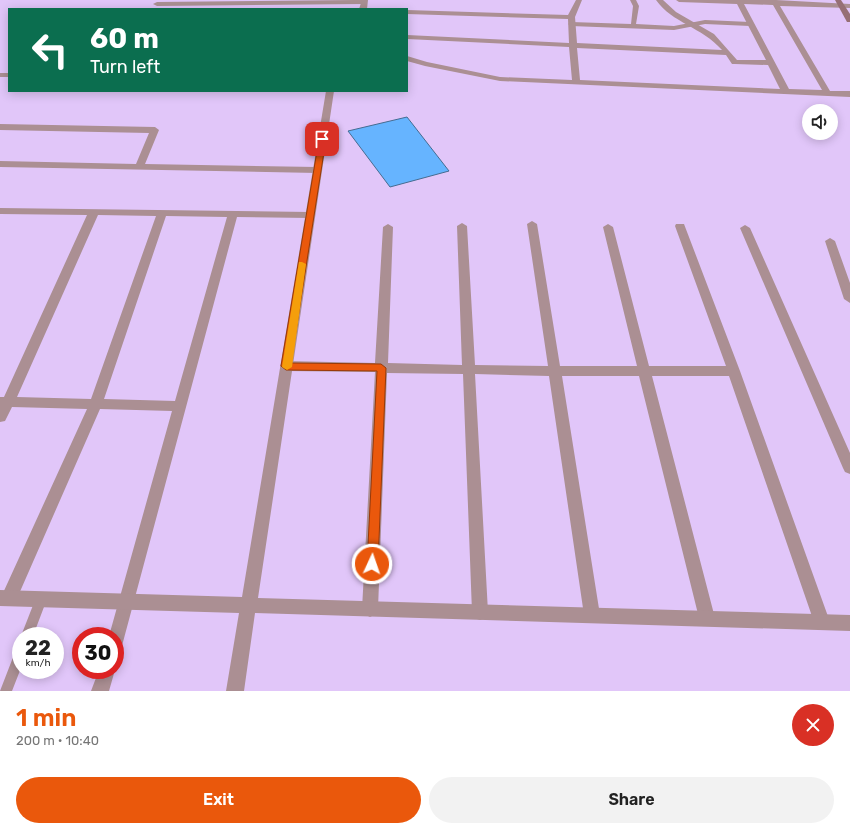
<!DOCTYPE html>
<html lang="en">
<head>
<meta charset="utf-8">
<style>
	body { margin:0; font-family:Rubik,sans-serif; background:#f2f2f2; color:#222; height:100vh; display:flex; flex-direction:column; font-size:15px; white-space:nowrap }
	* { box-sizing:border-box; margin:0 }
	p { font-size:13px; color:#767676 }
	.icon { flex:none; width:22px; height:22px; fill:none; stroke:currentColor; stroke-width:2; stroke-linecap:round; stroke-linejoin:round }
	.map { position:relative; height:691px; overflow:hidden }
	.sheet { display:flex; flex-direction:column; background:#fff; flex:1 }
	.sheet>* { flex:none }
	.guide { position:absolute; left:8px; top:8px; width:400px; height:84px; border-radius:0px; box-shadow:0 2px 10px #0003; background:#0b6e4f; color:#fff; overflow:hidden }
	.tools { position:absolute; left:802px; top:104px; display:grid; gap:8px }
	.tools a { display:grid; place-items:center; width:36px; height:36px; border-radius:50%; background:#fff; box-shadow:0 2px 10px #0003; font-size:20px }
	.speed { position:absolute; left:12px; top:627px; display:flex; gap:8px; font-size:20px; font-weight:700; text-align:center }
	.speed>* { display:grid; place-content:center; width:52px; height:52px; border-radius:50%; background:#fff; box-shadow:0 2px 10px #0003; line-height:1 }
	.speed small { font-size:10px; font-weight:400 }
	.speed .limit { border:6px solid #d22; background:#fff; color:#111 }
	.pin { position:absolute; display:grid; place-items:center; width:34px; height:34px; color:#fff; margin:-17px; border-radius:8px; box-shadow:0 2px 6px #0006 }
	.me { position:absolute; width:44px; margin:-22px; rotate:3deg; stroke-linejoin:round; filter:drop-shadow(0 0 3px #0008) }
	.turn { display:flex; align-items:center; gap:14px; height:84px; padding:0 16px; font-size:18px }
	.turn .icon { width:52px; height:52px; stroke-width:2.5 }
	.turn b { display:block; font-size:28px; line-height:34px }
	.round { display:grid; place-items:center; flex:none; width:42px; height:42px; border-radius:21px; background:#f2f2f2 }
	.head { display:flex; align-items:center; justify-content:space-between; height:68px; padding:0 16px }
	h1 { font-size:24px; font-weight:600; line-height:30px; color:#ea580c }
	.cta { display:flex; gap:8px; margin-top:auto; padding:8px 16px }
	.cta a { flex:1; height:46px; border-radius:24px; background:#ea580c; color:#fff; font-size:16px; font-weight:600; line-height:46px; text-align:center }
	.cta a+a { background:#f2f2f2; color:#222 }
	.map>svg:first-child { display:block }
</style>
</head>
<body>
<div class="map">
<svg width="850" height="691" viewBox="0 0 850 691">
	<rect width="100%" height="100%" fill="#e1c6f9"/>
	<path fill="#66b4ff" stroke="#456c91" d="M407 117 449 171 390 187 348 131Z"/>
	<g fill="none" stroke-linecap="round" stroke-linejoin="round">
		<path fill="#ab8f93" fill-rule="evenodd" d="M630 0H636L639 6 636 24 674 26 705 20 750 22 753 24 750 26 705 24 674 30 571 26 568 24 571 22 631 24 633 6Z
			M41 593 45 595 47 599 33 636H21L37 595Z
			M21 645V668L12 691H0L17 647Z"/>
		<path fill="#ab8f93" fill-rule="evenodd" d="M354 0H364L367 2 364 4 157 6 153 4 157 2Z
			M576 0H582L575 17 577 43 722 50C702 27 672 23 656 0H663L676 12 714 34 737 60H766L737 4 679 2 676 0H776L850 4V8L780 6 830 91H850V97L500 81 425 66 407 61V56L427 62 500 77 572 80 569 47 407 39V35L569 43 568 19 407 14V10L568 15ZM744 4 773 5 822 90 789 89ZM577 48 726 55 732 64H735L768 65 780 89 580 80Z
			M0 73H9V77H0Z
			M0 124 155 127 159 130 145 164 317 167 322 170 317 173 0 167V161L136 164 149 133 0 130Z
			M0 208 310 212 315 215 310 218 237 217 123 642 121 648 115 650V636H109L172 411 100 409 15 603 9 606 3 603 1 598 3 593 87 409 12 407 5 421 0 422V397H4L87 215 0 214ZM98 215 156 216 91 399 17 397ZM166 216 227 217 175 401 104 399Z
			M532 221 537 224 560 366H637L603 227 608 224 613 227 649 366H726L675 226 676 224H684L740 371 830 622 828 628 822 630 816 628 814 622 729 376H652L715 618 713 624 707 626 701 624 699 618 639 376H562L600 615 598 621 592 623 586 621 584 615 549 376 475 374 488 612 486 618 480 620 474 618 472 612 463 374 387 373 378 609 376 614 370 617 364 614 362 609 375 372 286 371 282 369 280 366 282 363 286 361 375 363 383 227 388 224 393 227 388 363 462 365 457 226 462 223 467 226 475 365 548 366 527 224Z
			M745 225 750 228 850 453V474L845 472 843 468 740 228Z
			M830 238 835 241 850 283V303L844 299 825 241Z
			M115 669V670L109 691H91L99 670Z"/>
		<path fill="#ab8f93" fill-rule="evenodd" d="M362 0H368L367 9H359Z
			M326 91H334L258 598 850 615V631L255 613 244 691H226L239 613 0 606V590L242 597Z"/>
		<path fill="#966f75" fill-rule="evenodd" d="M835 0H841L850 14V22H847Z"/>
	</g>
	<path fill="#ea580c" stroke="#983908" d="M322 137 326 139 291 363 381 364 386 368 378 564 377 567 372 569 368 567 367 564 377 371 286 370 281 366 319 139Z"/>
	<path fill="#f59e0b" d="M299 262H302L306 264 292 367 287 370 282 367Z"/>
</svg>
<div class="tools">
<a><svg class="icon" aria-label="sound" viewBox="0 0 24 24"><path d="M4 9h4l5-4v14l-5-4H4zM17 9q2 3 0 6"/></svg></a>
</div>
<div class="speed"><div>22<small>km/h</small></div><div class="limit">30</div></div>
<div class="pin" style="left:322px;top:139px;background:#d93025"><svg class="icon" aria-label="arrive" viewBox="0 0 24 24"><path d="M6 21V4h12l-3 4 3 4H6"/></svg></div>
<svg class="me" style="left:372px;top:564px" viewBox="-20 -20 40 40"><circle r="17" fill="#ea580c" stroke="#fff" stroke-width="3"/><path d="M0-11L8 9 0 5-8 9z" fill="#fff"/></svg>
<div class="guide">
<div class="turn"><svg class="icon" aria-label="left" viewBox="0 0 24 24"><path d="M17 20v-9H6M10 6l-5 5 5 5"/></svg><div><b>60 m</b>Turn left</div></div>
</div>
</div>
<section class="sheet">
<div class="head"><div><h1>1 min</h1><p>200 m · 10:40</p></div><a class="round" style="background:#d93025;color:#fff"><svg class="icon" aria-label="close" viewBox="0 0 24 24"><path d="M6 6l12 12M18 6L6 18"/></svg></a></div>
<div class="cta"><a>Exit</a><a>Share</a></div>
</section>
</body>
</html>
